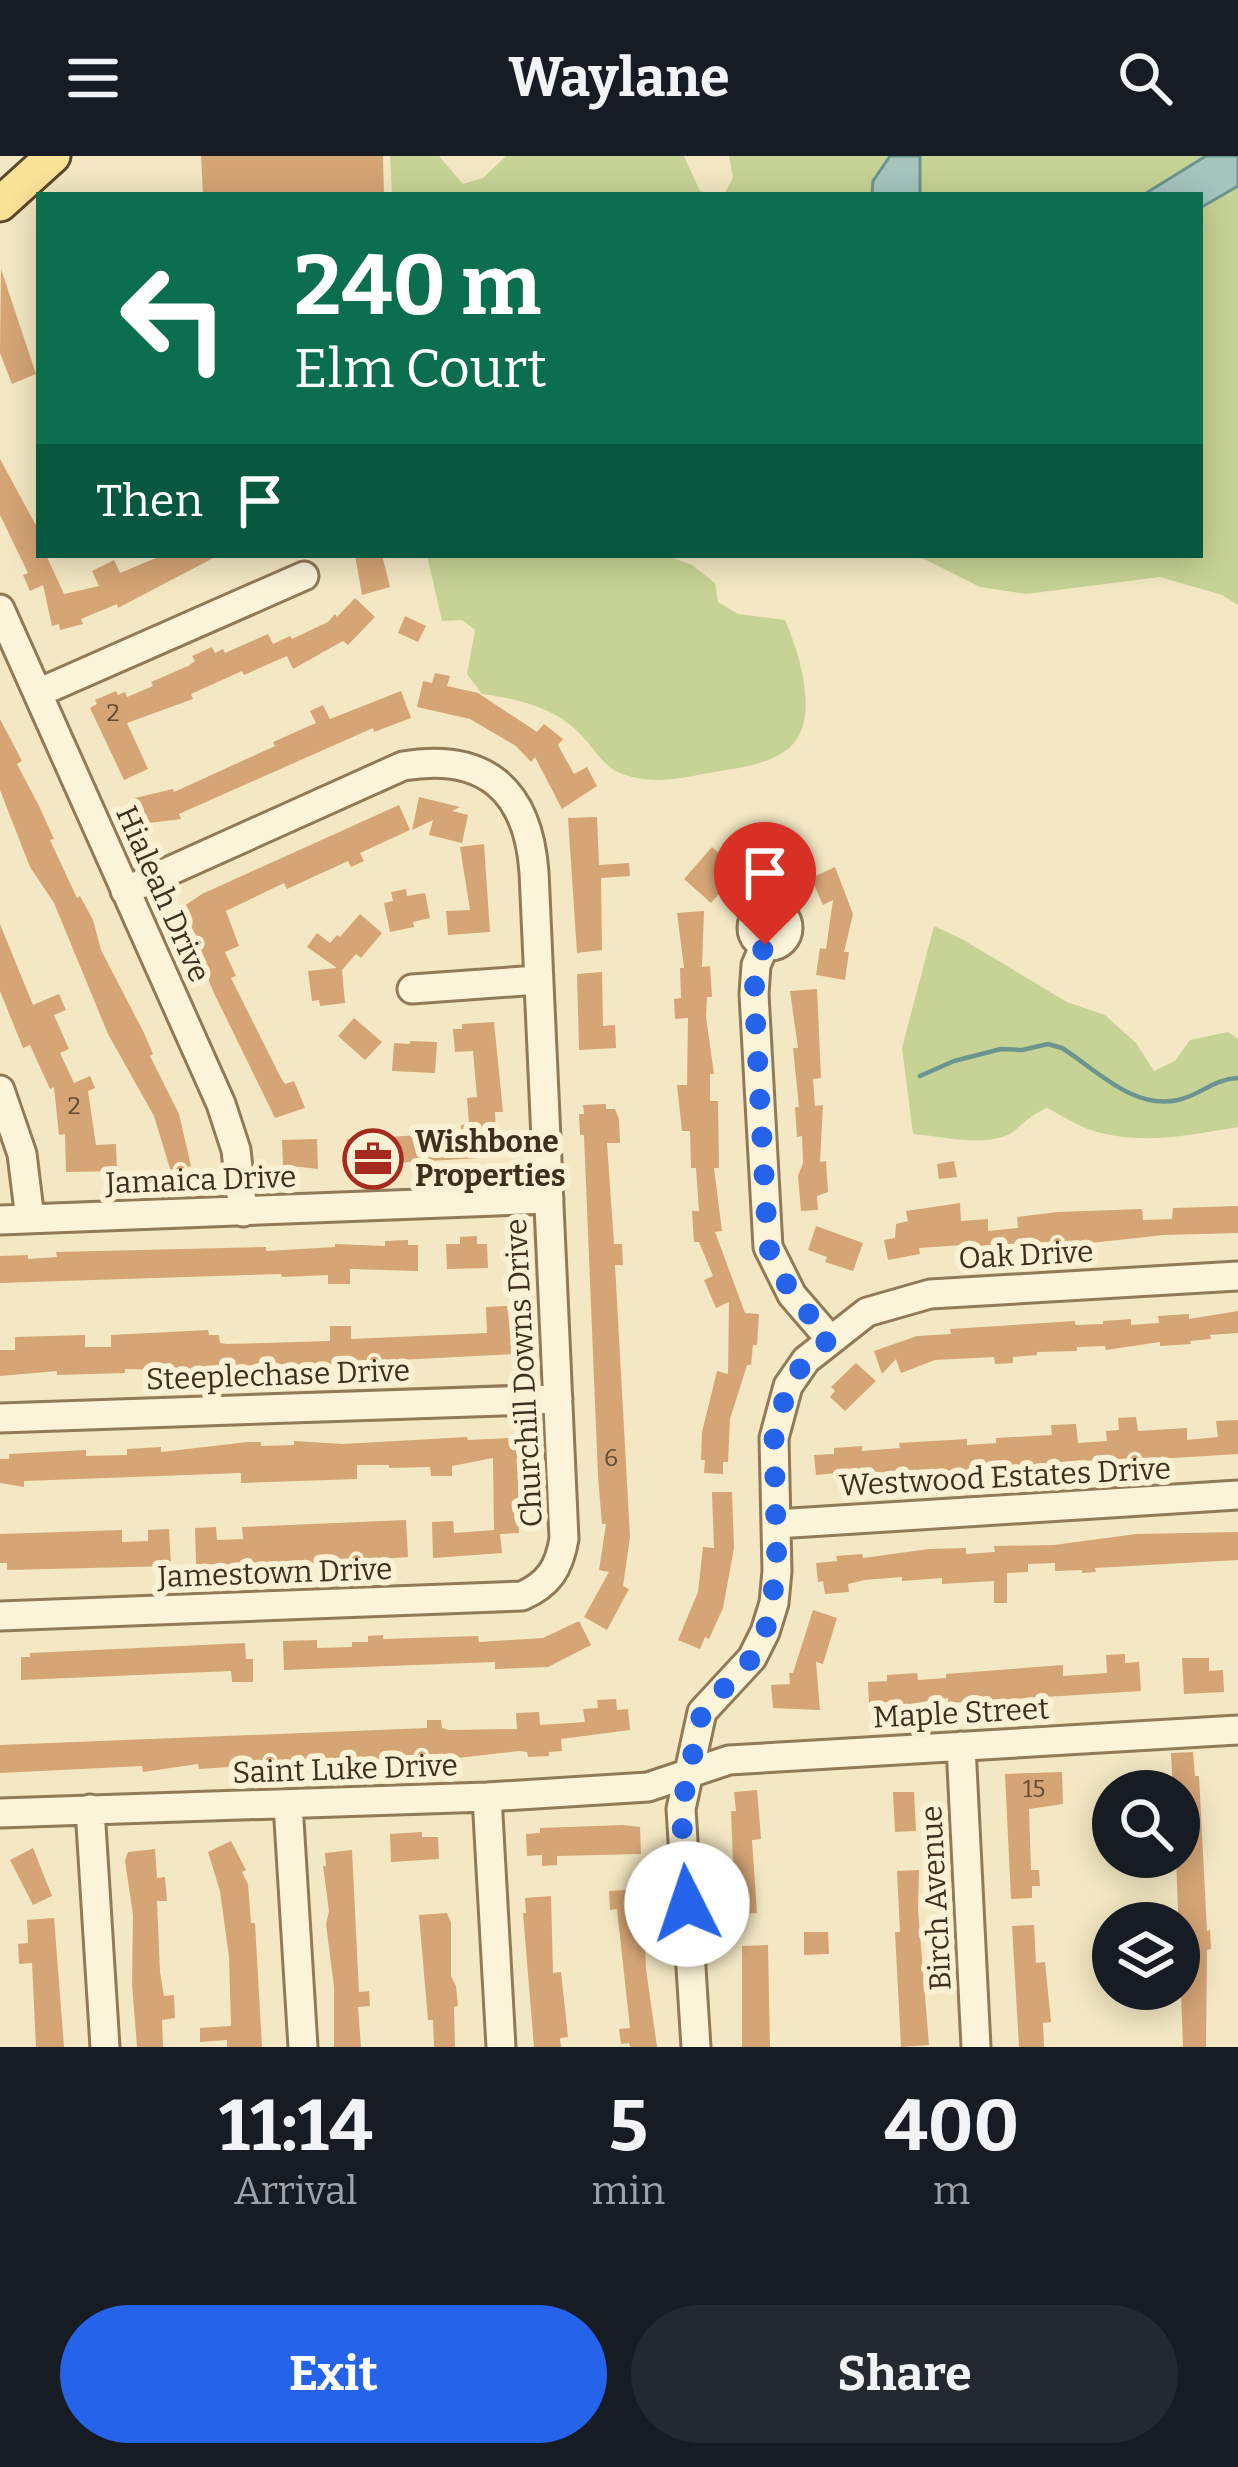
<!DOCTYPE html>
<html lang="en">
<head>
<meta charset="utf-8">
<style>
	body { margin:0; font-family:Bitter,serif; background:#242831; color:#f1f3f6; height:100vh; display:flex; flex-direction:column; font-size:45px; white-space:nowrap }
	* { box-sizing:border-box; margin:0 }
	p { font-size:39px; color:#9ea1a6 }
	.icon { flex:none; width:66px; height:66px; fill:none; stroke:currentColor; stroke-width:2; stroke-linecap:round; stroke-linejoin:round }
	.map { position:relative; height:1891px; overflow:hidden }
	.details { display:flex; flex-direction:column; background:#171b24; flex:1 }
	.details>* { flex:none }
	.hud { position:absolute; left:36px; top:36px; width:1167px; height:366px; border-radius:0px; box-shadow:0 6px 30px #0003; background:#0b6e4f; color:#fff; overflow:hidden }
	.fabs { position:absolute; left:1092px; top:1614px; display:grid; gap:24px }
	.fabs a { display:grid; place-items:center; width:108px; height:108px; border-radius:50%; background:#171b24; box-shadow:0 6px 30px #0003; font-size:60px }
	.pin { position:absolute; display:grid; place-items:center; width:102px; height:102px; color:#fff; margin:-123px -51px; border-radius:50% 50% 50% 0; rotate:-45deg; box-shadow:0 0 12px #0007 }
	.pin .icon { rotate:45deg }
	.me { position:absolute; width:132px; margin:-66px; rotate:356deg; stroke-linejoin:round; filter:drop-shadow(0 0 9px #0008) }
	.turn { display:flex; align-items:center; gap:42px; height:252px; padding:0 60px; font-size:54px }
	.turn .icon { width:156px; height:156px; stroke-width:2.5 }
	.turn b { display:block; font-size:84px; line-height:102px }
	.then { display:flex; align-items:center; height:114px; padding:0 60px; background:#0003; gap:24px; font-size:45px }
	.eta { display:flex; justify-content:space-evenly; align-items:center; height:204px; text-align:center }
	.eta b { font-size:72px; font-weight:700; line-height:84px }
	.button { display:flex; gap:24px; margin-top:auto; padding:24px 60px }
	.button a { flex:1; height:138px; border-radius:72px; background:#2563eb; color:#fff; font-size:48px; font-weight:700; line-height:138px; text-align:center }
	.button a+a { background:#242831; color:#f1f3f6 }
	header { display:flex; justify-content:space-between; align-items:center; height:156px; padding:0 60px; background:#171b24; font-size:54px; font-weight:700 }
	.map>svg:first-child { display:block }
</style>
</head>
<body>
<header><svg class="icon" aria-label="menu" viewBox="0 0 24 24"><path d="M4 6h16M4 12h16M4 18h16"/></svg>Waylane<svg class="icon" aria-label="search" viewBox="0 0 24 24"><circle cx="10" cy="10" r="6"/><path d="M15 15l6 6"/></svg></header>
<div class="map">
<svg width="1238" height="1891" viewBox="0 0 1238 1891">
	<rect width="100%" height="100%" fill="#f3e8c3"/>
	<path fill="#c7d395" d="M390 0H439L463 28 483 22 506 0H684L700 35 712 39H392Z
		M729 0H890L873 25 872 39H724L733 21Z
		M904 0H1238L1188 39H901Z
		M1238 30V449L1222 439 1160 421 1026 438 980 431 916 399H1200V52Z
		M427 399H665L692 409 715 427 718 446 738 458 785 464C799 496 822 566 788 593 766 610 736 612 709 617 677 623 651 629 620 617 604 611 593 591 581 579 556 551 517 543 482 538L467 518 475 474 462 464 442 465Z
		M934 770 962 783 1067 846 1105 859 1136 887 1154 915 1175 905 1190 884 1228 876 1238 883V971C1190 979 1139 990 1091 974 1076 969 1061 959 1047 952 1028 959 1017 976 1005 980 979 990 940 980 913 978L902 892Z"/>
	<path fill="#a6c5bf" stroke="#6b958e" stroke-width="3" d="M890 0H920V39H872L873 25Z
		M1206 0H1238V30L1200 52V39H1143Z"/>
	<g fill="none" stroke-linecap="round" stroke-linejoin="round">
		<path stroke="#6b958e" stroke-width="4.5" d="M920 920 954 905 1001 893 1022 894 1048 888 1062 892C1097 914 1133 954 1178 944 1201 939 1213 923 1238 922"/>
	</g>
	<path fill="#d5a575" d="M201 0H383L384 39H203Z
		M1 113 36 218 12 228 0 197Z
		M0 303 39 375V399H46L64 438 99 430 92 415 114 404 120 417 163 399H219L118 452 117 448 81 463 83 468 60 474 59 468 52 470 43 429 30 435 23 419 28 417 0 359Z
		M355 399H382L390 431 362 439Z
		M355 442 375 461 348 489 343 485 293 513 287 500 244 519 242 515 191 538 193 543 127 567 148 613 124 624 90 552 97 548 95 544 116 535 118 539 125 536 127 541 153 530 151 526 188 510 195 505 192 500 212 491 215 497 223 493 225 497 268 478 273 488 290 480 292 483 328 466 335 458 337 461Z
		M405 460 426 470 418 486 398 477Z
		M435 517 450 520 447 530 478 537 537 576 544 568 563 583 558 589 574 618 587 611 597 630 562 653 535 601 531 606 516 590 470 563 417 551 423 525 432 527Z
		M401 535 411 562 374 576 373 572 179 658 181 663 141 668 135 642 173 633 174 636 275 590 273 586 316 567 310 555 323 549 330 563Z
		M0 563 22 605 17 608 39 650 54 683 50 684 77 742 80 740 93 764 101 794 144 877 153 898 150 900 179 958 191 1010 171 1016 154 960 108 878 54 747 30 711 0 634Z
		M419 641 460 651 452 655 468 659 462 687 429 679 433 664 412 674Z
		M399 649 410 674 360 697 364 705 351 711 348 705 287 733 284 727 226 755 239 790 225 796 236 820 231 822 281 922 285 928 294 925 305 952 275 962 213 835 197 795 203 792 181 752 202 738Z
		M597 661 599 709 629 707 630 720 601 722 602 794 577 797 568 662Z
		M761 671H778V681H793L792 712 745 705V684L761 685Z
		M484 688 490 776 448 779 446 755 470 754 460 691Z
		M712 691 735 711 728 719 732 723 711 747 684 723Z
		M835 711 853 758 844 796H849L845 824 816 819 820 792 826 793 833 744 823 749 811 722Z
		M406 733 407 740 425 737 430 762 413 766 414 771 390 776 384 747 393 745 391 736Z
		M704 755 702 811 710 810 712 841H707L706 861 714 918H710V945H718L719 1012H714L722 1075 715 1076 745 1157 759 1158 757 1189H753L751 1209H747L730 1263 728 1306H723V1318L704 1317 705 1304H701L702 1276 717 1215 728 1218 729 1146 716 1152 704 1124 713 1120 699 1086H694L692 1055H699L696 1012H691L690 975H682L677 929H687L688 862 675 863 674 843 681 842 680 812H684L677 757Z
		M360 758 382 777 361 802 356 798 342 814 345 847 320 850 319 844 312 845 308 815 337 812 307 791 317 777 330 787 337 779 340 781Z
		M0 768 33 849 59 838 66 854 54 859 69 893 60 897 74 927 90 920 95 932 88 935 96 989 116 988 117 1015 66 1016 65 978 59 979 54 931 50 933 30 889 23 892 0 835Z
		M602 816 603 870 615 869 616 892 579 894 577 818Z
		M817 833 821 922 813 923 815 950 823 949 820 1006 826 1005 828 1036 817 1040 818 1054 801 1055 798 1020 803 1007 802 980 797 981 795 951H799L793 892H798L790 835Z
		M354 862 382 886 365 904 338 880Z
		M494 866 503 956H495L497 1001 359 1009 358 1002H348L347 983 461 977V969L469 968 467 942 477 941 473 895 455 896 453 873H462V868Z
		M410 885 437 886 435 917 392 915 394 887 410 888Z
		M606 948V953H615L619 963 620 987H607L614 1088H622L623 1109H615L630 1381 623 1430 629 1433 607 1474 584 1461 609 1416 599 1414 606 1368H602L598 1320 584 979H580L579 958H584L583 949Z
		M317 983 318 1013 283 1009 282 984Z
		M954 1005 957 1021 939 1023 937 1008Z
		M960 1047 961 1065 988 1063V1075L1018 1072 1017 1061 1057 1056 1142 1053 1143 1064 1172 1063 1173 1052 1238 1050V1077L1164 1079 1072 1089V1085L963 1096 962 1089 919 1092 920 1098 888 1104 884 1084 895 1082 896 1068 908 1065 906 1055Z
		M816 1070 863 1087 853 1115 825 1106 827 1101 808 1094Z
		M477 1080V1088H487L488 1112 447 1113 446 1088H460V1081Z
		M408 1084V1089H418V1115L350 1113V1128H328V1119L282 1121 281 1118 0 1127V1100L28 1099V1103L57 1101 56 1096 266 1091V1095L335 1091V1088L385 1090V1085Z
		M507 1150 513 1198 360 1206V1209L267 1210V1213L252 1214V1209L197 1215 125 1213V1217L57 1219V1215L0 1220V1194H15V1181L85 1179V1191H111V1179L208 1174 209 1179H219L220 1187 227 1188 330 1185V1170H351V1183L487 1177 486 1151Z
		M1238 1155V1177L1210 1179 1211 1183 1190 1185 1191 1188 1160 1190V1186L1106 1194 1105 1190 1077 1191V1195L1037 1196V1199L1013 1201V1207L995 1208 994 1201 935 1204 901 1217 896 1203 882 1218 874 1195 917 1180 951 1178 950 1173 1075 1165V1169L1103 1168V1165L1131 1163V1169L1159 1167 1158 1160 1189 1158V1163Z
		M856 1207 876 1225 845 1255 830 1241 835 1235 831 1231Z
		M1136 1261 1138 1275 1187 1272V1284L1218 1281 1216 1265 1238 1264V1298L1109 1306 1082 1304 997 1312V1307L969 1309V1314L901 1320 900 1314 837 1322V1317L816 1319 814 1299 834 1298V1292L862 1290V1295L900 1292 899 1287 967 1283V1289L996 1287V1282L1052 1279 1051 1269 1076 1268 1078 1287 1107 1285 1106 1275 1119 1274 1118 1262Z
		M467 1281 468 1284 512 1282 513 1286H517L519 1377 500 1378 502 1397 433 1402 432 1366 453 1365 454 1377 494 1374 493 1302 452 1310V1320H431L430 1311 389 1312V1309H357V1323L241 1327V1317L24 1325V1331L0 1327V1303H9V1298L86 1294V1300L127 1299V1293L161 1291V1296L248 1286H261V1290L294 1289V1285L343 1288Z
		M712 1336H732L734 1392 723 1452 709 1483 705 1481 700 1493 678 1484 698 1436 703 1391 714 1392Z
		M406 1364 408 1401 299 1409 196 1408 195 1372 216 1371 217 1384 243 1383 242 1371Z
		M169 1373 171 1410 7 1414V1407H0V1378L122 1374V1386L148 1385V1374Z
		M1238 1376V1404L1095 1412 1096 1416 1082 1417V1414L1055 1415V1407L1028 1408V1416L1007 1417V1447H994V1425L942 1428V1422L902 1425V1421L865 1424 848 1428 849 1436 825 1438 823 1425 818 1426 816 1407 837 1405 836 1400 862 1398 863 1402 929 1393 966 1392V1398L995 1396 994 1390 1054 1389 1136 1378Z
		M813 1454 837 1462 823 1508 816 1506 820 1554 773 1552 771 1529 790 1528 789 1517H793Z
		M579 1465 591 1489 548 1511 495 1513V1506L284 1514 283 1485 317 1484V1492L352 1491V1486H368V1480L383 1479V1483L478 1480 479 1486 543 1482Z
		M245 1487 246 1503H253V1526H232L231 1515 21 1524V1501H30V1497Z
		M1125 1498V1507L1139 1506 1141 1535 948 1547V1542L890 1551 889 1546 869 1547 868 1526 887 1525V1519L917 1517 918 1524 946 1522V1518L1063 1509V1520L1093 1518 1107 1517 1106 1499Z
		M1182 1502H1209V1515L1223 1514 1224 1536 1184 1538Z
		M616 1543 617 1554 628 1553 630 1574 561 1583 562 1595 549 1596V1600L528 1601 527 1596 519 1595 449 1603 330 1605V1609L308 1610V1606L199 1613 198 1608 143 1616 142 1610 0 1617V1589L427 1572V1564H441L442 1572 449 1574 517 1573 516 1557 539 1556 540 1569 585 1566 583 1553 598 1552 597 1544Z
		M1193 1596 1195 1620H1199L1207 1775 1210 1774 1211 1793 1207 1794 1206 1891H1183L1176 1701 1179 1635H1173L1171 1597Z
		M1062 1616 1063 1648 1029 1653 1031 1714H1039L1040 1730H1032V1742L1011 1743 1005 1618Z
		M757 1634 761 1683 752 1684 757 1757 735 1758 731 1655H736L734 1636Z
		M893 1636H914L916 1675 895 1676Z
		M623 1669 640 1671 641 1698 557 1700V1709L542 1710V1699L527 1700 526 1678 540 1677V1672Z
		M422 1676V1681H438L439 1703 391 1706 390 1678Z
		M231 1685 246 1714 242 1716 248 1728 251 1767H255L262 1891H227V1884L200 1886V1872L231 1870 229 1801 220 1735 208 1696Z
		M33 1692 52 1740 33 1749 10 1704Z
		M155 1693 157 1722 165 1721 167 1745H157L160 1816 164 1840 174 1839 175 1862 162 1864 163 1891H137L132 1828 133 1759 125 1705 128 1696Z
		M352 1694 359 1836 369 1835 370 1850 358 1851 361 1891H334V1831L326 1768 329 1755 323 1710H326L325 1697Z
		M919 1714 918 1754 929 1889 901 1891 895 1776H900L897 1715Z
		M644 1733 650 1772 645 1785 646 1813 657 1891H630L629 1887 621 1888 619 1873 630 1872 617 1753 610 1754 609 1735Z
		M551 1740 553 1817 561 1816 568 1881 560 1882 561 1891H534L523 1757H526L525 1742Z
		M447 1757 451 1767V1820L456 1830 458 1850 454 1851 455 1891H434L433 1864H428L419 1759Z
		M54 1762 64 1891H36L32 1807 19 1808 18 1788 28 1787 27 1764Z
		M1034 1769 1036 1807 1045 1806 1051 1866 1043 1867 1044 1891H1019L1012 1770Z
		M804 1776H828L829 1798 804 1799Z
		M768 1789 770 1891H742V1790Z"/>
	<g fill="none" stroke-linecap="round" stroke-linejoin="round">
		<g stroke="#907a57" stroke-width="33">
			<path id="minor" d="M0 453 221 948 236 994 243 1056
				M38 537 304 420
				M752 772a18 18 0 1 1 36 0a18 18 0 1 1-36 0Z
				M765 789 756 809 754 838 768 1091 792 1139 829 1182
				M412 833 538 824
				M0 934 22 998 30 1063
				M0 1064 549 1043
				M0 1262 558 1243
				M776 1368 1238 1339
				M0 1460 522 1440C549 1428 559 1412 564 1383L534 716C528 634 485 596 403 610L125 735
				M961 1590 976 1891
				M487 1641 501 1891
				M288 1648 303 1891
				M90 1653 105 1891
				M0 1657 487 1641 648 1631 729 1604 1238 1574
				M696 1891 681 1653 702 1556 752 1502 765 1476 774 1447 777 1415 774 1282 788 1230 806 1204 867 1156 930 1138 1238 1120"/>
		</g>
		<g stroke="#5d472c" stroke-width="39">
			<path id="major" d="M0 48 53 0"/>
		</g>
		<use href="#minor" stroke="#fcf4d8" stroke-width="27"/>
		<use href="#major" stroke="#fae397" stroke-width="33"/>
	</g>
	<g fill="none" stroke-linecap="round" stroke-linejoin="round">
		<path stroke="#2563eb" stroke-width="21" stroke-dasharray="0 37.8" d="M687 1748 681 1653 702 1556 752 1502 765 1477 777 1415 774 1282 788 1230 806 1204 830 1182 792 1139 768 1091 754 838 756 809 765 789"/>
	</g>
	<defs>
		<g id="office-ring" transform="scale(3)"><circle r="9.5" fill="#f9f1d4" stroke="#a62a20" stroke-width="1.5"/><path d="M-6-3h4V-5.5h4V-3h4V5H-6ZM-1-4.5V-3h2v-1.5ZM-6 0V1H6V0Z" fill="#a62a20"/></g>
	</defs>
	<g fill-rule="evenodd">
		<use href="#office-ring" x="373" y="1003"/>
	</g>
	<g text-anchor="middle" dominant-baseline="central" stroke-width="12" stroke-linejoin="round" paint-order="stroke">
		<g font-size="24" fill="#644d33">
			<text x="113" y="557">2</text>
			<text x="74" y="950">2</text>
			<text x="611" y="1302">6</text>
			<text x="1034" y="1633">15</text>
		</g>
		<g font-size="30" fill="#3e301d" stroke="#f9f1d4">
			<text transform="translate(163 738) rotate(66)">Hialeah Drive</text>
			<text transform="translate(201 1024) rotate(-2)">Jamaica Drive</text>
			<text transform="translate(1026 1099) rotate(-3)">Oak Drive</text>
			<text transform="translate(524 1217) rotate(-93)">Churchill Downs Drive</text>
			<text transform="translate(278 1219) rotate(-2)">Steeplechase Drive</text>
			<text transform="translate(1005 1321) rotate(-3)">Westwood Estates Drive</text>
			<text transform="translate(275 1417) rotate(-2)">Jamestown Drive</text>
			<text transform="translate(961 1557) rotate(-3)">Maple Street</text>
			<text transform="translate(345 1613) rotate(-2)">Saint Luke Drive</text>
			<text transform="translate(936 1742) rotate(-93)">Birch Avenue</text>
		</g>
		<g font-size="30" font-weight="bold" fill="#3e301d" stroke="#f9f1d4" text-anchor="start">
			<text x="415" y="986">Wishbone<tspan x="415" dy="34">Properties</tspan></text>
		</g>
	</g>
</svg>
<div class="fabs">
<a><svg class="icon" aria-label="search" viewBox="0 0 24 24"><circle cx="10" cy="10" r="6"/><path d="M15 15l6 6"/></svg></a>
<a><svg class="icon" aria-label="layers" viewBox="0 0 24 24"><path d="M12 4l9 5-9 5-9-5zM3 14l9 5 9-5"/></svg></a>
</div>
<div class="pin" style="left:765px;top:789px;background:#d93025"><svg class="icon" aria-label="arrive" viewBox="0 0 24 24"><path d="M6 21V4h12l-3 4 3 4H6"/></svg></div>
<svg class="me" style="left:687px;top:1748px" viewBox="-20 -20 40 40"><circle r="19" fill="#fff"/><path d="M0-13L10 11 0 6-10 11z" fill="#2563eb"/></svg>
<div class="hud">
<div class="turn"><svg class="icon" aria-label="left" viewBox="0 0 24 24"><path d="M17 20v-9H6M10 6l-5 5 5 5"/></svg><div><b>240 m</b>Elm Court</div></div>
<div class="then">Then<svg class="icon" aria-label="arrive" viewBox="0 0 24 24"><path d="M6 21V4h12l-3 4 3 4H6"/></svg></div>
</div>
</div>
<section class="details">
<div class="eta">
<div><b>11:14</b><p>Arrival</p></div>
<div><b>5</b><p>min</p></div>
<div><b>400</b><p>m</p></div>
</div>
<div class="button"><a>Exit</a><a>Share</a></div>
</section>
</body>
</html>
